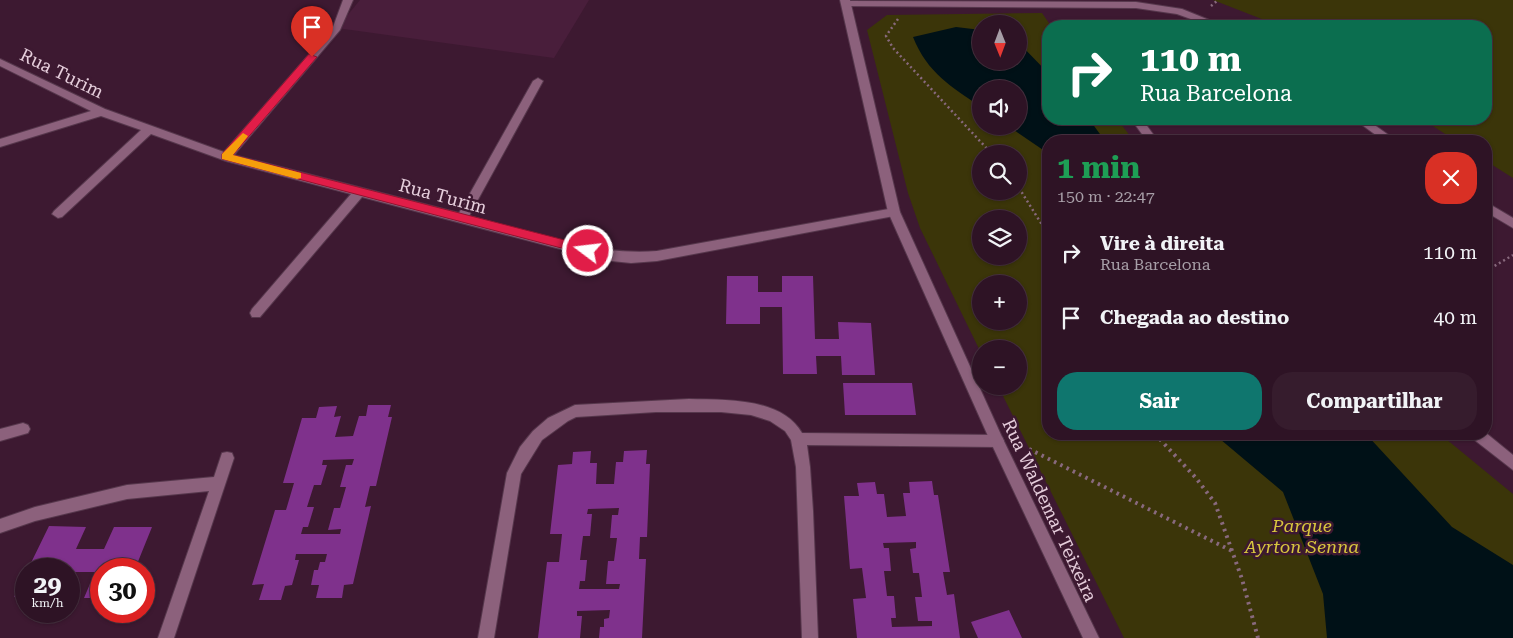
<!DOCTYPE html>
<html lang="pt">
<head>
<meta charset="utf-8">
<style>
	body { margin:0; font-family:"Roboto Serif",serif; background:#361c2d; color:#f1f3f6; height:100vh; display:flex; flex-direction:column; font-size:19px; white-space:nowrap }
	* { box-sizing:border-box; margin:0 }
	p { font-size:16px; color:#a79ea7 }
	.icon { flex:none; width:28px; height:28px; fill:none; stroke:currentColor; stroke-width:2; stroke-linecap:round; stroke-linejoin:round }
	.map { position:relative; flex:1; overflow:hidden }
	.drawer { position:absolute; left:1042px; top:135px; width:450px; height:305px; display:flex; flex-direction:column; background:#2e1325; border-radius:20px; box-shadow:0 1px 4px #0004,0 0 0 1px #493242 }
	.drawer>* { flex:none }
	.banner { position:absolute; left:1042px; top:20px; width:450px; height:105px; border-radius:20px; box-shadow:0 1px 4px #0004,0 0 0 1px #493242; background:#0b6e4f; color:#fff; overflow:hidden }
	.needle { width:32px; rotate:179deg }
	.tools { position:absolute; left:972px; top:15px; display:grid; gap:10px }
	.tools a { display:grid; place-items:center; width:55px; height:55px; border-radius:50%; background:#2e1325; box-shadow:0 1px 4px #0004,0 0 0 1px #493242; font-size:25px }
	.speed { position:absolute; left:15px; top:558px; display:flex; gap:10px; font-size:25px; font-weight:700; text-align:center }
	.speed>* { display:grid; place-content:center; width:65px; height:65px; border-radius:50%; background:#2e1325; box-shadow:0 1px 4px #0004,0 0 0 1px #493242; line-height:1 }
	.speed small { font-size:12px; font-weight:400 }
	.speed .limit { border:8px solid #d22; background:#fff; color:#111 }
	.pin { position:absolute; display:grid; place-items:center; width:42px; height:42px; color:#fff; margin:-51px -21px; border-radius:50% 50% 50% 0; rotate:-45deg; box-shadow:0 0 5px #0007 }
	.pin .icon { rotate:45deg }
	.me { position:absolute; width:55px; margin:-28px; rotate:285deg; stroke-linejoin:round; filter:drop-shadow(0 0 4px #0008) }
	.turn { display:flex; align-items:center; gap:18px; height:105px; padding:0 15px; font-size:22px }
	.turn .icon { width:65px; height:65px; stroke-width:2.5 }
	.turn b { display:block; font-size:35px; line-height:42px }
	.round { display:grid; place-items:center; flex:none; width:52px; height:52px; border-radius:20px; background:#361c2d }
	.head { display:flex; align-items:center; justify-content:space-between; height:85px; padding:0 15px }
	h1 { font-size:30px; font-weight:700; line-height:38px; color:#1e9e55 }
	.cta { display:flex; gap:10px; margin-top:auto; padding:10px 15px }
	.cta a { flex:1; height:58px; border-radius:20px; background:#0f766e; color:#fff; font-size:20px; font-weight:700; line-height:58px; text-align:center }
	.cta a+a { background:#361c2d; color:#f1f3f6 }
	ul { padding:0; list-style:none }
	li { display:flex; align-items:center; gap:15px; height:65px; padding:0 15px }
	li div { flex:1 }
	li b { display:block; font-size:19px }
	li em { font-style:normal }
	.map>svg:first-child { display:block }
</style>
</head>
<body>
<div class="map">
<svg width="1513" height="638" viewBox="0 0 1513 638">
	<rect width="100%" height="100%" fill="#3d1931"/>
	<path fill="#491e3b" d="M360 0H589L554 58 337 28Z"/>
	<path fill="#3b3509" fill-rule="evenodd" d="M1213 0H1513V178L1486 161V141H1456L1422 119H1486V26H1280Z
		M1042 13 1051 26H1049V119H1117L1134 141H1049V434H1440L1513 494V638H1124L998 386H1019V349H981V353L920 228 908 193 867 30 887 15ZM981 24H1019V61H981ZM981 89H1019V126H981ZM981 154H1019V191H981ZM981 219H1019V256H981ZM981 284H1019V321H981Z"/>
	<path fill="#001117" d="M956 27 981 30V61H1019V43L1049 74V119H1089L1105 141H1049V154L1008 126H1019V89H981V107C951 86 928 74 913 37Z
		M1214 434H1366L1452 527 1513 565V638H1327L1323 594 1283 492Z"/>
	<path fill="#7f318c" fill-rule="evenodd" d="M727 276H758V292H782V276H813L815 339H839L838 322 871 323 875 375H842L841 356H816L817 374H783L782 307H760V324H726Z
		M843 383H912L916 415H845Z
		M368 405H391L388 417H392L376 486H370L365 507 371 506 353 584 344 585 342 598H316L319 585H311L314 570H318L320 562H325L327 554H296L295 560H299L292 585 285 586 281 600H259L264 584 252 585 275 510H286L294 483H283L302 418H316L319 407 337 406 334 417 341 416 335 437 353 436 359 416H366ZM354 459 352 465H346L340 487H346L340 508H334L328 530 341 529 340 534H301L303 527H308L314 507H307L314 485H321L327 465H322L323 460Z
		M647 450 646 464H650L647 537H640L639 559H646L642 638H599L600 627H604V619L609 618 610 610 577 611V616H582L580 638H538L547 562H559L562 534H550L558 465 572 464 573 452 591 451 590 463H597L596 484H614L616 462H623L624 451ZM619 508 618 515H612L610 538H617L614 561H608L606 584H620L619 589H579L580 581H585L587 560H580L583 536H590L592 514H587L588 509Z
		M932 481 934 495H938L950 572H943L947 595 954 594 960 638H857L853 599 866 598 862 568 850 569 844 496H859L857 483 875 482 877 494H884L887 517 906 516 903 493H910L909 482ZM916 542V548L910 549 913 573H919L922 597H915L918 621H932V626L892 627 891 618H896L894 596H887L884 571H891L889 548H884L883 543Z
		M49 526 86 527 76 549H104L114 527H152L135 569H101V598H84L95 572H69V569H28Z
		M26 572V597H14Z
		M1009 610 1022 638H978L971 622Z"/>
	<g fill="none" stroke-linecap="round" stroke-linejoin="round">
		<g stroke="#56374c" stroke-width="2">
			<path id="minor" d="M343 0H353L340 30 234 155 459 213 533 81 538 78 543 81 469 216C530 232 593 256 657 251L894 208 900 212 894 216 657 261 631 263 602 260 362 197 260 317H252L250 313 252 309 351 194 226 161 151 134 62 217 58 218 52 214 54 211 141 130 101 116 0 147V139L91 111 0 66V59L105 109 224 152 333 27Z
				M846 1 1136 2 1182 9 1224 26H1210L1177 14 1136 8 843 6V2Z
				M1131 119H1142L1158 141H1147Z
				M1354 119H1366L1397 141H1384Z
				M1486 202 1513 218V228L1486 212Z
				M689 399C725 400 781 397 802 433L997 435 1002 437 1004 441 1002 445 997 447 807 445 810 467 813 511 818 638H802L796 467 791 440 785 431 770 421 751 415 721 412H656L576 417 568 421 542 440 521 474 494 638H478L507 473 520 447 533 431 548 418 575 405Z
				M23 423 28 425 30 429 28 433 0 441V429Z
				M1486 433 1513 455V470L1472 438 1470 434Z
				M227 452 232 453 234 458 174 638H158L209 491 127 499 35 521 0 533V519L35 507 127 485 214 477 222 453Z"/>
		</g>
		<g stroke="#56374c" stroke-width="2">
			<path id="tertiary" d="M840 0H850L900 212 1002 437 1099 638H1083L992 445 888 212Z"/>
		</g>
		<path stroke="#88697d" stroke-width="2.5" stroke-dasharray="2 3" stroke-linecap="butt" d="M1211 6 1218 0
			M898 19 886 36 893 48 992 154
			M1019 188 1049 236
			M1486 271 1513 255"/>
		<path stroke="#88697d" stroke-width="4" stroke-dasharray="2.5 4.5" stroke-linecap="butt" d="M1155 434 1196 478 1215 503 1242 579 1258 638
			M1029 449 1232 551"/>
		<use href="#minor" fill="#8c617c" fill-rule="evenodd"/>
		<use href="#tertiary" fill="#8c617c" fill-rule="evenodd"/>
	</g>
	<path fill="#e11d48" stroke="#92132f" d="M309 54 317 57 233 155 588 246 593 251 591 254 588 255 222 159V154Z"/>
	<path fill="#f59e0b" d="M243 133 248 136 233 155 301 173V178L297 179 222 159V154Z"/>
	<g text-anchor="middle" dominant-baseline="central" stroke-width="5" stroke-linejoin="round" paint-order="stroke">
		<g font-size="18" fill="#e6cedc" stroke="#3d1931">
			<text transform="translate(62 73) rotate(26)">Rua Turim</text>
			<text transform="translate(443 196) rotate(15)">Rua Turim</text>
			<text transform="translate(1050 510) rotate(65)">Rua Waldemar Teixeira</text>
		</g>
		<g font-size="18" font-style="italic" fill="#d8c63e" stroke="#3d1931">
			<text x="1302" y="525">Parque<tspan x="1302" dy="21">Ayrton Senna</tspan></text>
		</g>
	</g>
</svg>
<div class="tools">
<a><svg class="needle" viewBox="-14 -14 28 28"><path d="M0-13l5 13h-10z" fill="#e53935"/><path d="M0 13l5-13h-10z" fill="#a79ea7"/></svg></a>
<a><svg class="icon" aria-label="sound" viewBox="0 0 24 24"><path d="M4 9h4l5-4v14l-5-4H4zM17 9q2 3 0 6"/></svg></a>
<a><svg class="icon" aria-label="search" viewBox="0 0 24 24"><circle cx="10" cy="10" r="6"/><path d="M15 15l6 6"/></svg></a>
<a><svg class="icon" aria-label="layers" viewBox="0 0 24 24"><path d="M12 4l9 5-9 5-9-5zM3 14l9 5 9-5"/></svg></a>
<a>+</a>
<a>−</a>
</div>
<div class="speed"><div>29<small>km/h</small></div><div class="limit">30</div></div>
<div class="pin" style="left:312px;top:57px;background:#d93025"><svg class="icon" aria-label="arrive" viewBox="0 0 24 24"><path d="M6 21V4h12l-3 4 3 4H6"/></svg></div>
<svg class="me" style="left:588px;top:251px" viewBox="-20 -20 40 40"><circle r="17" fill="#e11d48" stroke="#fff" stroke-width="3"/><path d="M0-11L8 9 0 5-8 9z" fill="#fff"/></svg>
<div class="banner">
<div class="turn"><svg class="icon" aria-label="right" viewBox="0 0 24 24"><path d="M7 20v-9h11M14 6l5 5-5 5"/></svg><div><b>110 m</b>Rua Barcelona</div></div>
</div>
<section class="drawer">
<div class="head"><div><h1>1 min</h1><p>150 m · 22:47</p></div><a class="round" style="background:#d93025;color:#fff"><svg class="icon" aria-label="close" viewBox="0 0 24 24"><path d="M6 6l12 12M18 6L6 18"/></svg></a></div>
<ul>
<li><svg class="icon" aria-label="right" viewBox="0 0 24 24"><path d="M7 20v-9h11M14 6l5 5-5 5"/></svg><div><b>Vire à direita</b><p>Rua Barcelona</p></div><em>110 m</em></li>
<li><svg class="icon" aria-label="arrive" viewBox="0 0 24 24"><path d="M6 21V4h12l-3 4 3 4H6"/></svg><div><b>Chegada ao destino</b></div><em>40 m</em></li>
</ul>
<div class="cta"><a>Sair</a><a>Compartilhar</a></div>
</section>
</div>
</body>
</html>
